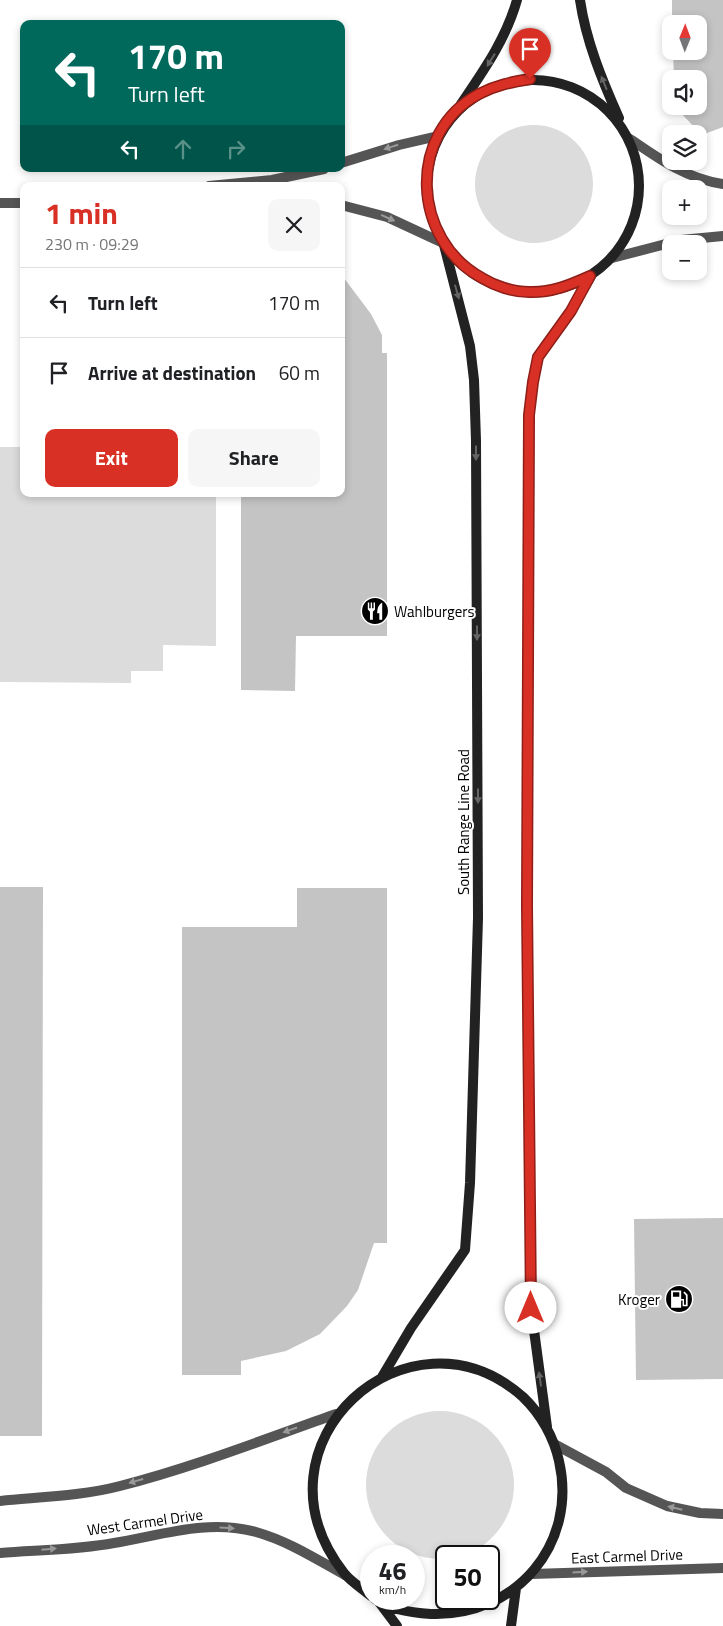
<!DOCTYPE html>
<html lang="en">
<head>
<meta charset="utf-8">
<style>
	body { margin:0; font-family:"Titillium Web",sans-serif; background:#f6f6f6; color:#202124; height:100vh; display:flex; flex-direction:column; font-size:19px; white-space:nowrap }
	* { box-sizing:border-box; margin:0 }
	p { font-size:16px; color:#757577 }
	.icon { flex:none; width:28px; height:28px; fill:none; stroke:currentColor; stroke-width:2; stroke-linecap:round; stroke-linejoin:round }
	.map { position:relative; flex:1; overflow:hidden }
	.side { position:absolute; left:20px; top:182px; width:325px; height:315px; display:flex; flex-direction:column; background:#fff; border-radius:10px; box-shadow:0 2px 8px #0003 }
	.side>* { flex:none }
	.banner { position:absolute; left:20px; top:20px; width:325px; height:152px; border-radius:10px; box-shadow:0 2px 8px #0003; background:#00695c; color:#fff; overflow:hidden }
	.needle { width:32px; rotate:1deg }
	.controls { position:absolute; left:662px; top:15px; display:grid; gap:10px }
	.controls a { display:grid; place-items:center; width:45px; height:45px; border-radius:10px; background:#fff; box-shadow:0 2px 8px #0003; font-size:25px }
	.speed { position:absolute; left:360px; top:1545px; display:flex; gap:10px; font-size:25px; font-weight:700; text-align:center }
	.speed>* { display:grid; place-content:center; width:65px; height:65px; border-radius:50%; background:#fff; box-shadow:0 2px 8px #0003; line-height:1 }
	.speed small { font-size:12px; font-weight:400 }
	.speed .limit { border:2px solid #111; border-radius:8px; background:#fff; color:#111 }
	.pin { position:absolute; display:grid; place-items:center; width:42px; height:42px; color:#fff; margin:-51px -21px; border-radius:50% 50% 50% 0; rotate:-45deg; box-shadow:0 0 5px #0007 }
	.pin .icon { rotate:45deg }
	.me { position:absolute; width:55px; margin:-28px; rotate:0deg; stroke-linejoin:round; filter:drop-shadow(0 0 4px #0008) }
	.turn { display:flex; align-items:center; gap:18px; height:105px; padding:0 25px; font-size:22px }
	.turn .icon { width:65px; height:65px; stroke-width:2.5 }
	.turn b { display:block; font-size:35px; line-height:42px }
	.lanes { display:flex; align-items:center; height:48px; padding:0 25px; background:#0003; justify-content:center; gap:25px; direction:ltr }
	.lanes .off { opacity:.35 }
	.round { display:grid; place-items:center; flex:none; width:52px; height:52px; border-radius:10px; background:#f6f6f6 }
	.head { display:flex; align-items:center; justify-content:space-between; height:85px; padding:0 25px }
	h1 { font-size:30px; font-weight:700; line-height:38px; color:#d93025 }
	.action { display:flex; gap:10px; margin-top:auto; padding:10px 25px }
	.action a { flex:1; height:58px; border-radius:10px; background:#d93025; color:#fff; font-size:20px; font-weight:700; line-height:58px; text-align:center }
	.action a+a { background:#f6f6f6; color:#202124 }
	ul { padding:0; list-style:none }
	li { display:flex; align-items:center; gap:15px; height:70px; padding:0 25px; border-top:1px solid #e0e0e0 }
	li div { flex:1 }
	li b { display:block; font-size:19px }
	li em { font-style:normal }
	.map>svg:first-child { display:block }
</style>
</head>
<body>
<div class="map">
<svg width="723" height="1626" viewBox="0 0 723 1626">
	<rect width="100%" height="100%" fill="#fff"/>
	<path fill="#dcdcdc" d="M475 184a59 59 0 1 1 118 0a59 59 0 1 1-118 0Z
		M0 447H24V494H216V646L163 645V671H131V683L0 682Z
		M366 1485a74 74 0 1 1 148 0a74 74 0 1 1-148 0Z"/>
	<path fill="#c4c4c4" d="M672 0H723V127L702 135 674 106H699V79H674L673 51H699V24H672Z
		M341 274 371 314 382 335V353H387V636H296L295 691 241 690V494H341Z
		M0 887H43L42 1436H0Z
		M297 888H387V1243H374L358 1290 347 1306 320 1334 286 1351 241 1361V1375H182V927H297Z
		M723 1218V1379L636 1380 634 1219Z"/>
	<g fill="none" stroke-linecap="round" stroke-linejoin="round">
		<path stroke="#555" stroke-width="10" d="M630 139C659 159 687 179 723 184
			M341 163 399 145 438 136
			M209 186 272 180 324 169
			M0 203H24
			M341 205 387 217 443 243
			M612 258 681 240 723 236"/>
		<path stroke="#555" stroke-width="10" d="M556 1445 606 1472 626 1488 667 1506 700 1513 723 1514
			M0 1501C40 1497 82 1496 120 1486 194 1467 265 1439 336 1414
			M0 1553C37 1550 77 1550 114 1543 162 1535 207 1519 256 1532 288 1541 316 1559 345 1575
			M532 1574 723 1568"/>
		<path stroke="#222" stroke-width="10" d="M580 0C586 41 602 80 619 118
			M427 186a106 106 0 1 1 212 0a106 106 0 1 1-212 0Z
			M461 104C484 70 506 39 517 0
			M382 1377 411 1328 465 1250 470 1183 478 918 476 441 474 380 470 346 444 245
			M547 1427 531 1308 527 906 529 415 533 382 538 357 571 311 591 276
			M371 1596C363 1589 351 1582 344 1573 243 1444 409 1296 523 1397 541 1414 554 1438 559 1461 578 1544 516 1617 431 1614 414 1613 390 1610 375 1599
			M379 1602 397 1626
			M511 1626 516 1588"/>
	</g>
	<defs><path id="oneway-solid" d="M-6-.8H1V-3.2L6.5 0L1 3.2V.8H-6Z" transform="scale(1.25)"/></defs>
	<g fill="#646464">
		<use href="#oneway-solid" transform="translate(491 60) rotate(122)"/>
		<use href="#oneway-solid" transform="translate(604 83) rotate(-112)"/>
		<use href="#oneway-solid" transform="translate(457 292) rotate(74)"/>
		<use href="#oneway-solid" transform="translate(476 453) rotate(90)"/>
		<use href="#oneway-solid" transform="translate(477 633) rotate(90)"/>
		<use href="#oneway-solid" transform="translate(478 796) rotate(90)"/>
		<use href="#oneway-solid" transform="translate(540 1379) rotate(-98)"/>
	</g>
	<g fill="#999">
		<use href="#oneway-solid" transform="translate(391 147) rotate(162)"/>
		<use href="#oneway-solid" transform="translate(388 218) rotate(24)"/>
		<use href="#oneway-solid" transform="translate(290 1430) rotate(161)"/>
		<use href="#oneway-solid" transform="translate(136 1481) rotate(164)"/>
		<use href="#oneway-solid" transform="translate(675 1508) rotate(-167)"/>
		<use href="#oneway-solid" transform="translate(227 1528) rotate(4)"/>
		<use href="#oneway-solid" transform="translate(49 1549) rotate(-5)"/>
		<use href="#oneway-solid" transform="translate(580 1572) rotate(-3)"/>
	</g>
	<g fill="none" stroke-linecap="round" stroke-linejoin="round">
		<g stroke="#8d1f18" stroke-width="12">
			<path id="route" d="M530 79C512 82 496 85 479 94 406 133 412 240 482 278 495 286 513 292 529 292 551 293 570 285 590 276L571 311 538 357 533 382 529 415 527 906 531 1308"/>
		</g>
		<use href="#route" stroke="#d93025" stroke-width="9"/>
	</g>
	<defs>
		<g id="restaurant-disc" transform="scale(1.4375)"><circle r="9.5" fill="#000" stroke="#fff"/><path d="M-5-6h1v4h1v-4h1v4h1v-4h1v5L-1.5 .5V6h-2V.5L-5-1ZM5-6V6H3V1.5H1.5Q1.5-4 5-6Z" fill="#fff"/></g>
		<g id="fuel-disc" transform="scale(1.4375)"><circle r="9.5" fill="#000" stroke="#fff"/><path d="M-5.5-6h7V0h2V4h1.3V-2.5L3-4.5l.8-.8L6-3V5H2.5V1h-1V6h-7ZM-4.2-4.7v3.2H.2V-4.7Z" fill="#fff"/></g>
	</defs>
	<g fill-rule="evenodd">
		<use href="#restaurant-disc" x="375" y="611"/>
		<use href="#fuel-disc" x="679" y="1299"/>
	</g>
	<g text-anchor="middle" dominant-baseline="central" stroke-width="4" stroke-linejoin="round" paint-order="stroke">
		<g font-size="15" fill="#000" stroke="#fff" text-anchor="start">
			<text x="394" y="611">Wahlburgers</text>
			<text x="660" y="1299" text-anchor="end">Kroger</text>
		</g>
		<g font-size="15" fill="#000" stroke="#fff">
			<text transform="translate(463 822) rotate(-90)">South Range Line Road</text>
			<text transform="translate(145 1522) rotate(-8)">West Carmel Drive</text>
			<text transform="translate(627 1556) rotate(-2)">East Carmel Drive</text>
		</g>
	</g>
</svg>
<div class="controls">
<a><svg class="needle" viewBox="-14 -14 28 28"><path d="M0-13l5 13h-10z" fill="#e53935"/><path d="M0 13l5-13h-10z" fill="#757577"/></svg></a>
<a><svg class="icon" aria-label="sound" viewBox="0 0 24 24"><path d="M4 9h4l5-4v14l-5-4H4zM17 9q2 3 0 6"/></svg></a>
<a><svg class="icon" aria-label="layers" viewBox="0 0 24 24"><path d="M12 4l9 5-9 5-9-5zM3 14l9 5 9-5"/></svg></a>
<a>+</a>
<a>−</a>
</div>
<div class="speed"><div>46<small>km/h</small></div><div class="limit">50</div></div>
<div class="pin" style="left:530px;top:79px;background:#d93025"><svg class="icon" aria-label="arrive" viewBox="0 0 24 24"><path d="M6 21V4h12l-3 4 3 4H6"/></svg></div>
<svg class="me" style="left:531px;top:1308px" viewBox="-20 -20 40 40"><circle r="19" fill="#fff"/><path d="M0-13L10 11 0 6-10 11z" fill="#d93025"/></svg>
<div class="banner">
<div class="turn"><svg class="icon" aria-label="left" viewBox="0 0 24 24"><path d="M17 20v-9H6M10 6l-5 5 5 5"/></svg><div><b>170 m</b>Turn left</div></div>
<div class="lanes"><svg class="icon" aria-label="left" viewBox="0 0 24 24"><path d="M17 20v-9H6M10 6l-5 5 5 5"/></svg><svg class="icon off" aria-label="ahead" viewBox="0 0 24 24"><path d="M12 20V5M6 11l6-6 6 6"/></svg><svg class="icon off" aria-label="right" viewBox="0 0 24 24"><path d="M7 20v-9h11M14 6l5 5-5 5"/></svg></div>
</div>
<section class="side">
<div class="head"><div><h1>1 min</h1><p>230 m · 09:29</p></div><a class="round"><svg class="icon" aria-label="close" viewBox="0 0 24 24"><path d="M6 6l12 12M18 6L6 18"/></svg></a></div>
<ul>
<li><svg class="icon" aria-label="left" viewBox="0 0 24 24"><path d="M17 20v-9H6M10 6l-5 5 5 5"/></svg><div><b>Turn left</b></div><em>170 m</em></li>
<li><svg class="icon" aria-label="arrive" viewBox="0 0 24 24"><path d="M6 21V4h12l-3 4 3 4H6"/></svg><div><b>Arrive at destination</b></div><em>60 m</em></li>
</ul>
<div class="action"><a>Exit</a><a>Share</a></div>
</section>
</div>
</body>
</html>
